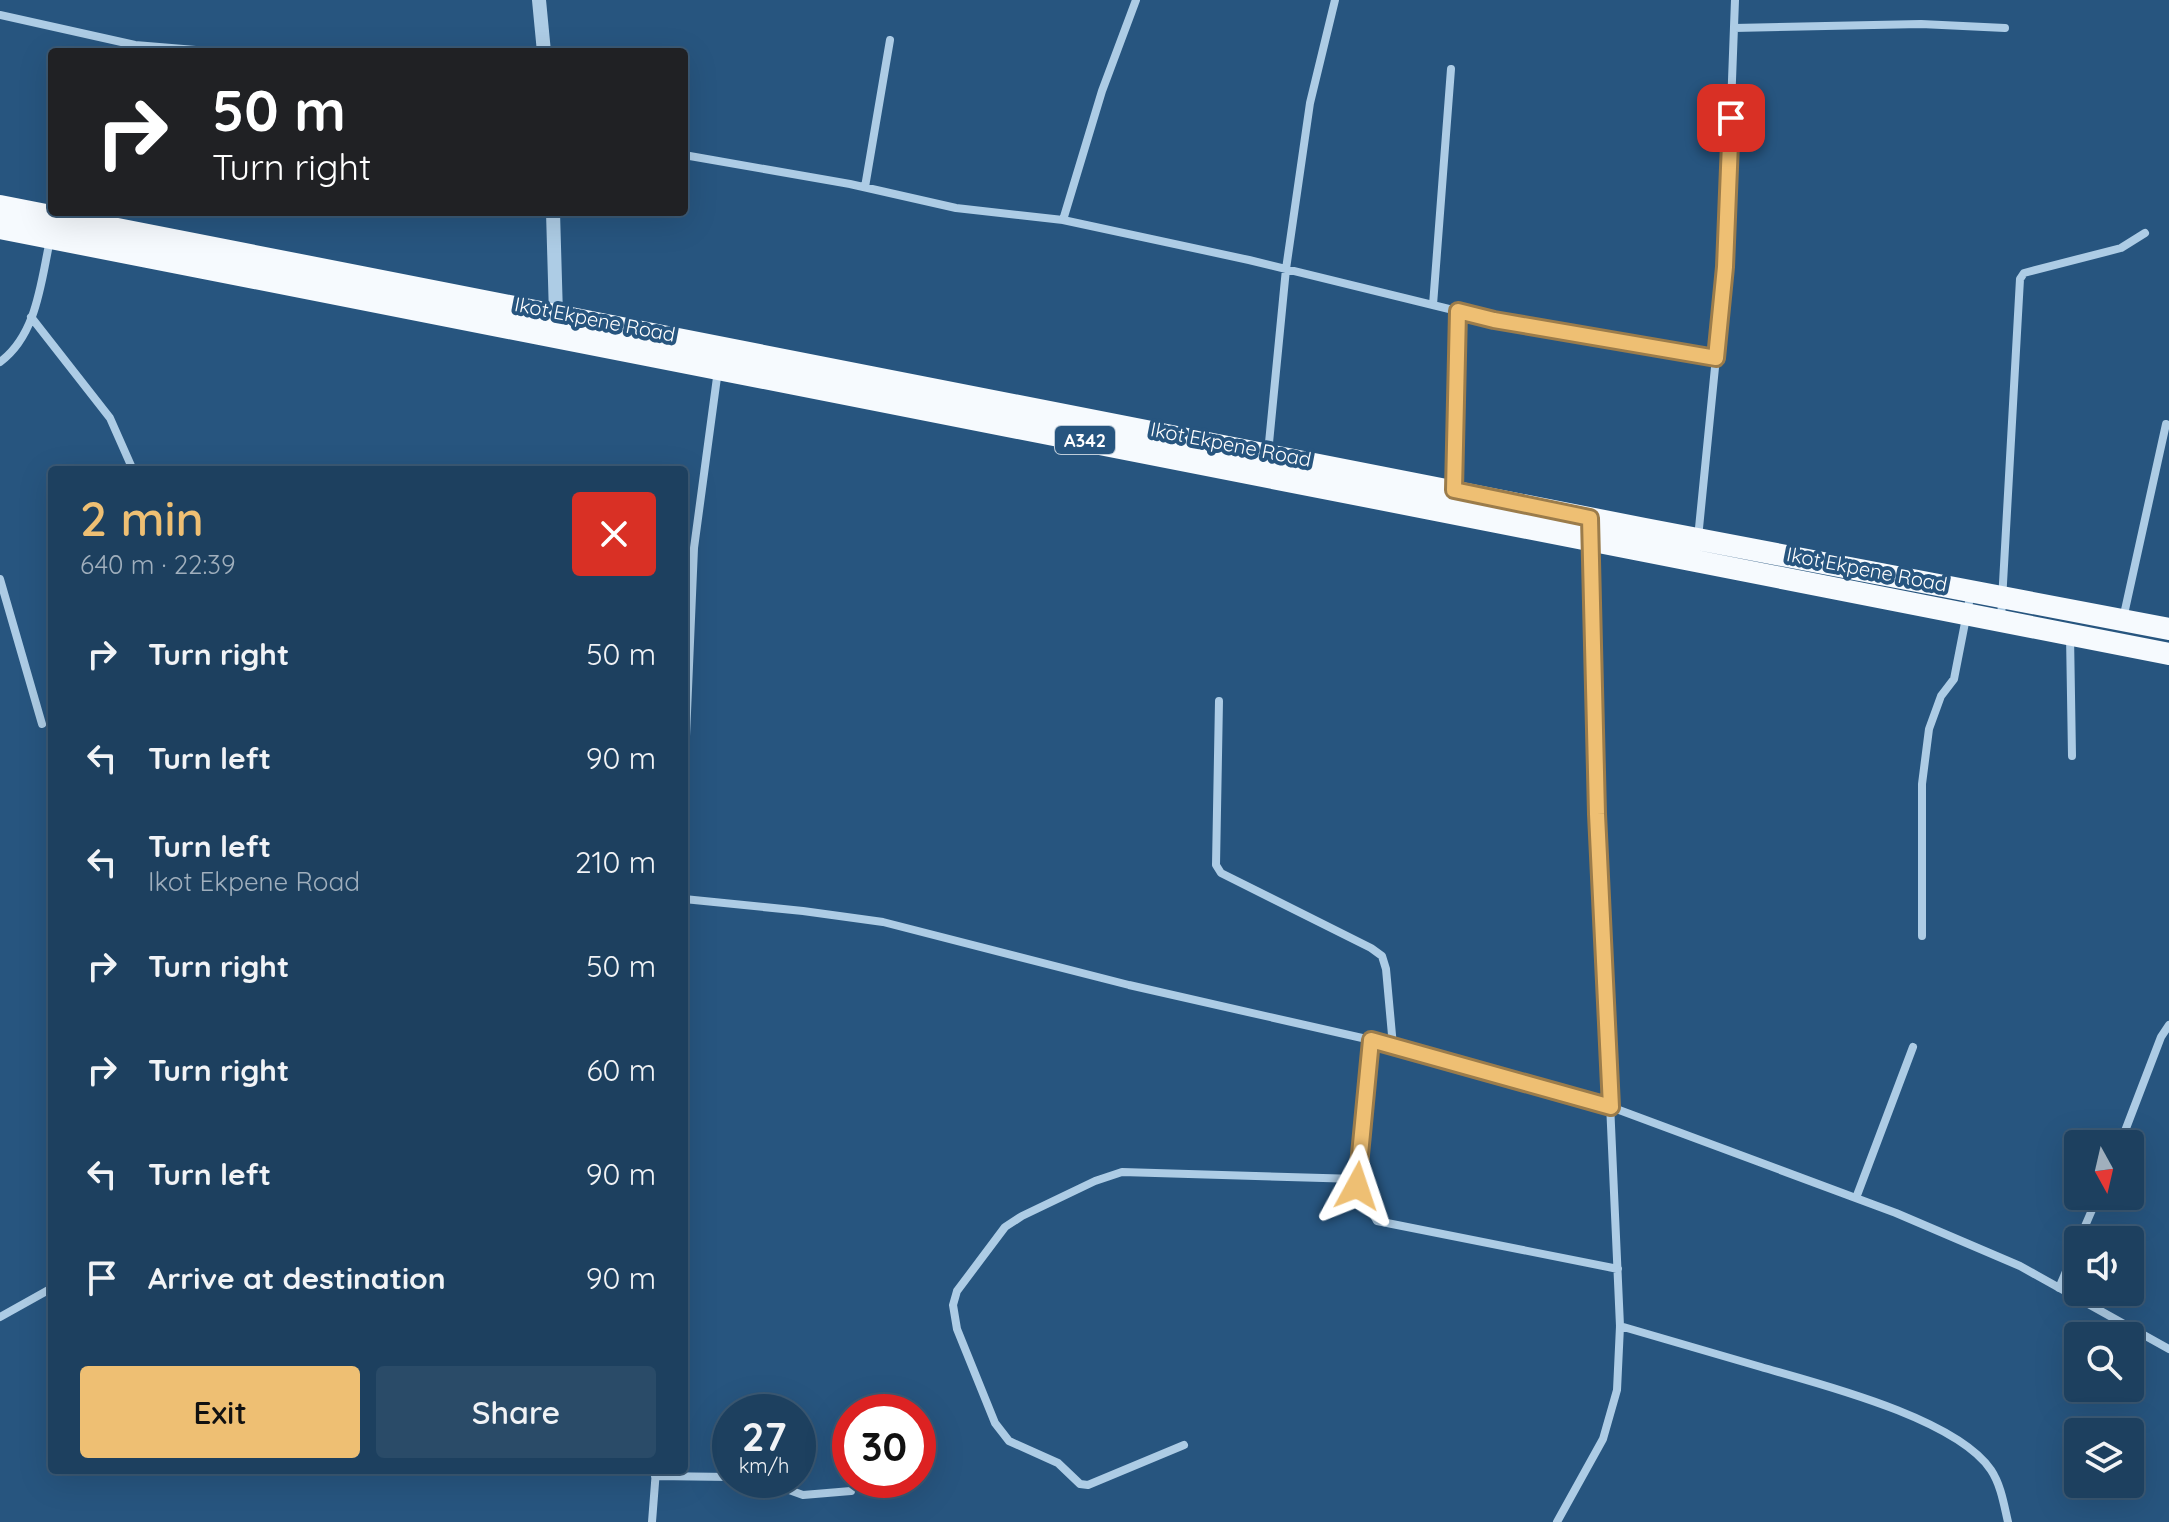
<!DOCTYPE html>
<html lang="en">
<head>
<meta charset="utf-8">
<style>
	body { margin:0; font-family:Quicksand,sans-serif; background:#2a4b68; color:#f1f3f6; height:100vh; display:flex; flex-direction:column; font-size:30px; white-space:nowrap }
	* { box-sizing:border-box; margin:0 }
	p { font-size:26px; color:#a0afbd }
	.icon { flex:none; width:44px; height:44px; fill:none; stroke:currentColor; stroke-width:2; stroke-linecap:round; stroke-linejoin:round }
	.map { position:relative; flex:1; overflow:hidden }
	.details { position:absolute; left:48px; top:466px; width:640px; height:1008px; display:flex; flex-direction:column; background:#1d405f; border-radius:8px; box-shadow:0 8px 32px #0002,0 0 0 2px #3b5974 }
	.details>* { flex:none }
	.top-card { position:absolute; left:48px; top:48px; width:640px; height:168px; border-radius:8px; box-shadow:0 8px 32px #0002,0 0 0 2px #3b5974; background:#202124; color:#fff; overflow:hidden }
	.needle { width:52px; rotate:172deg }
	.controls { position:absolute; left:2064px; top:1130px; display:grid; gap:16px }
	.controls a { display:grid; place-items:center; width:80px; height:80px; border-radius:8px; background:#1d405f; box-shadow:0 8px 32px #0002,0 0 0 2px #3b5974; font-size:40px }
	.speed { position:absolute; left:712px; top:1394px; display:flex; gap:16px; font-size:40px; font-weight:700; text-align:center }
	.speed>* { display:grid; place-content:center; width:104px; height:104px; border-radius:50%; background:#1d405f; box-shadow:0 8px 32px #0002,0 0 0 2px #3b5974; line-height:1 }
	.speed small { font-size:20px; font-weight:400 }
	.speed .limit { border:12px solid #d22; background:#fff; color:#111 }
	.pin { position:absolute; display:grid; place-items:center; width:68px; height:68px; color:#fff; margin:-34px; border-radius:16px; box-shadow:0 4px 12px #0006 }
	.me { position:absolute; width:88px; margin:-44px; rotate:5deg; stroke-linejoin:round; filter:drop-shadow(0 0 6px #0008) }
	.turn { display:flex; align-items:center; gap:28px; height:168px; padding:0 32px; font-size:36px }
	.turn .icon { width:104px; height:104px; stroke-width:2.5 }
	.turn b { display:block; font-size:56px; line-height:68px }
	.round { display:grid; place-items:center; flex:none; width:84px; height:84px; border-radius:8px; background:#2a4b68 }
	.overview { display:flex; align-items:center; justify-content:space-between; height:136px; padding:0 32px }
	h1 { font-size:48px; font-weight:600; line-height:60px; color:#eebf73 }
	.button { display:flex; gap:16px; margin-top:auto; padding:16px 32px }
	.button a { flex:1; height:92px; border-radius:8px; background:#eebf73; color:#111; font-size:32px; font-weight:600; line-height:92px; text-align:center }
	.button a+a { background:#2a4b68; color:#f1f3f6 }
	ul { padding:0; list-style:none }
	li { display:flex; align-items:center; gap:24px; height:104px; padding:0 32px }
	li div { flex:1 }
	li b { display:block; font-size:30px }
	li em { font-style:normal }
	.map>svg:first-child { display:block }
</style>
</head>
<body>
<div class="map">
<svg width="2169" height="1522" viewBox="0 0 2169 1522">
	<rect width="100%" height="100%" fill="#27557f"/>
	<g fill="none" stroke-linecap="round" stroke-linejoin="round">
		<path stroke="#adcce5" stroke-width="8" d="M0 15 135 45 220 52
			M1734 28 1921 24 2005 28
			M684 155 850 184 956 208 1063 220 1249 260 1494 320 1716 358
			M865 187 890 40
			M1063 220 1102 91 1136 0
			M1433 305 1451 69
			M31 317 110 418 133 470
			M0 362C37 335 41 281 50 240
			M1268 453 1286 269 1310 103 1335 0
			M1454 490 1458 311
			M1698 538 1725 267 1735 0
			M0 579 42 724
			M2001 619 2020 279 2024 273 2121 248 2145 233
			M2123 619 2166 424
			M2070 635 2072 756
			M1219 701 1216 865 1221 873 1371 948 1382 956 1386 969 1393 1046
			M684 783 694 548 718 370
			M684 899 803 911 883 922 1129 985 1371 1040 1611 1107 1896 1213 2020 1266 2169 1349
			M1922 936V784L1929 729 1941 696 1954 679 1971 592
			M1371 1040 1357 1186 1377 1221 1618 1269
			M2120 1144 2161 1037 2169 1025
			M1856 1198 1913 1047
			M2079 1240 2098 1196
			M2059 1288 2078 1243
			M0 1317 52 1288
			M1620 1326C1667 1340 1714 1353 1761 1367 1820 1384 1956 1418 1991 1470 2001 1485 2004 1505 2008 1522
			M1184 1445 1088 1485 1080 1484 1058 1463 1009 1441 995 1423 957 1329 953 1305 957 1291 1005 1227 1022 1216 1095 1181 1122 1172 1358 1179
			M655 1476 730 1477
			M761 1480 803 1495 851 1491
			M652 1522 656 1470
			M1557 1522 1603 1439 1617 1390 1620 1326 1597 814 1591 542"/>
		<path stroke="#adcce5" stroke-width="14" d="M539 0 544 52
			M553 212 556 315"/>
		<path stroke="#f6fafe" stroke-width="22" d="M0 206C549 312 1097 421 1645 529 1820 563 1995 595 2169 629
			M0 228 2169 654"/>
	</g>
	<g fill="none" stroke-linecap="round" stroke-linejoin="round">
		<g stroke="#9b7c4b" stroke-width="20">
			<path id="route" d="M1357 1186 1371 1040 1611 1107 1597 814 1590 518 1454 490 1458 311 1494 320 1716 358 1725 267 1731 118"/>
		</g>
		<use href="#route" stroke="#eebf73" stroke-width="14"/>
	</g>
	<g text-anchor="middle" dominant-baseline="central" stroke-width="8" stroke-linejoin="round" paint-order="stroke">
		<rect fill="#27557f" stroke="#beccd9" stroke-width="2" x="1055" y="426" width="60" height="28" rx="6"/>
		<g font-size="18" font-weight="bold" fill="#fff">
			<text x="1085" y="440">A342</text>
		</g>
		<g font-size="20" fill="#fff" stroke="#27557f">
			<text transform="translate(595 319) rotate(11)">Ikot Ekpene Road</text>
			<text transform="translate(1231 444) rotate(11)">Ikot Ekpene Road</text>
			<text transform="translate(1867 569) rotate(11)">Ikot Ekpene Road</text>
		</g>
	</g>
</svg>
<div class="controls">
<a><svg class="needle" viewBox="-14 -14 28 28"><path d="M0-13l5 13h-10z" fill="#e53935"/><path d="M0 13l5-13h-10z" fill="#a0afbd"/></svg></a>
<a><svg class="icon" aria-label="sound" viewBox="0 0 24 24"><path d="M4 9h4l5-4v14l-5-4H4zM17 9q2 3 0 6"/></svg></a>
<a><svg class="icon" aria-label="search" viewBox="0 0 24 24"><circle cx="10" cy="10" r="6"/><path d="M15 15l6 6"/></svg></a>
<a><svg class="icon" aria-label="layers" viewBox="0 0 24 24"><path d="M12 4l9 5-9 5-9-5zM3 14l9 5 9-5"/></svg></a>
</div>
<div class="speed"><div>27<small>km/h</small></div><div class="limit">30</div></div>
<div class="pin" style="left:1731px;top:118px;background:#d93025"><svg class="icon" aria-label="arrive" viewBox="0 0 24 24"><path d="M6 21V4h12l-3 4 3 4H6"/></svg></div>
<svg class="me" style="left:1357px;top:1186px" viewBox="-20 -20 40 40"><path d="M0-17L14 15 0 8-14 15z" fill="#eebf73" stroke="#fff" stroke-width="4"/></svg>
<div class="top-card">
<div class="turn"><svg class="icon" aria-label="right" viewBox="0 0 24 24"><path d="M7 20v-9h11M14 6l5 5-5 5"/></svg><div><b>50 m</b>Turn right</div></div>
</div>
<section class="details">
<div class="overview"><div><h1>2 min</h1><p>640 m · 22:39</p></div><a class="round" style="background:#d93025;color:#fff"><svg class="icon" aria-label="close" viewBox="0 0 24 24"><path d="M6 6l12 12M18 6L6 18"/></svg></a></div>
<ul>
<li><svg class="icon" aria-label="right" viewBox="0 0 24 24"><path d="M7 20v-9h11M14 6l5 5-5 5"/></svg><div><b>Turn right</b></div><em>50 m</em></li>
<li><svg class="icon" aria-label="left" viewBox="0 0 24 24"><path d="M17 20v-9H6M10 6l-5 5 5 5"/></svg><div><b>Turn left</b></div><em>90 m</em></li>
<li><svg class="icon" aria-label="left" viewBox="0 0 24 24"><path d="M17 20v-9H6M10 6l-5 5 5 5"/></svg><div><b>Turn left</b><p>Ikot Ekpene Road</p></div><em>210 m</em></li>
<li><svg class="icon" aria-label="right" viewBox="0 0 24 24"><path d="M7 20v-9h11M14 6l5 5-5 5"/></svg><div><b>Turn right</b></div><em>50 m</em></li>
<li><svg class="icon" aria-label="right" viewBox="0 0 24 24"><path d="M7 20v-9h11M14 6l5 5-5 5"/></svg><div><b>Turn right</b></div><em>60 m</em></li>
<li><svg class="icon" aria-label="left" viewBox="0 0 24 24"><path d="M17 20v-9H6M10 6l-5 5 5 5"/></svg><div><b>Turn left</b></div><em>90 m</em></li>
<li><svg class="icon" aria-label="arrive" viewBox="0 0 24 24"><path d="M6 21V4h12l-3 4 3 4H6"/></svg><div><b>Arrive at destination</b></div><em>90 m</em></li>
</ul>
<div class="button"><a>Exit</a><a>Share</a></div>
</section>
</div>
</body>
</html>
